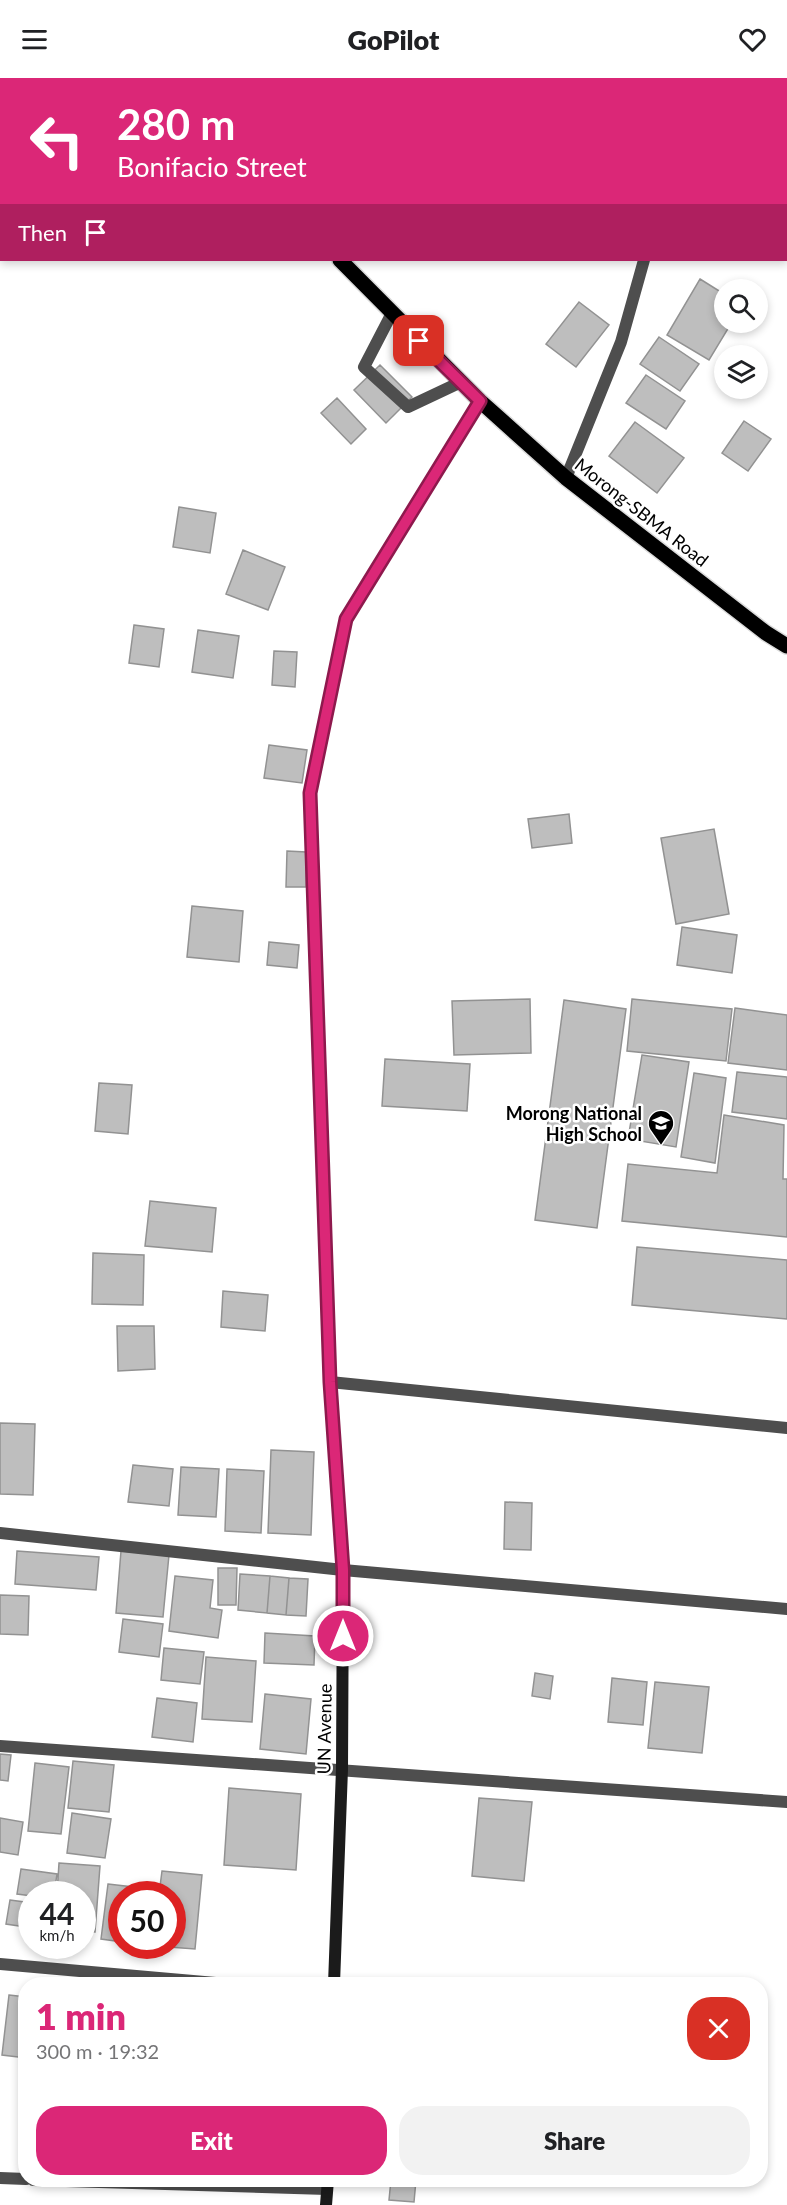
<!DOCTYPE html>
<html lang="en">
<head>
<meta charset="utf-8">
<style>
	body { margin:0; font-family:Lato,sans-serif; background:#f2f2f2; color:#202124; height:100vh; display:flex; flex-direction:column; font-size:22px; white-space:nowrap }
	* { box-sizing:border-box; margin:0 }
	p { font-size:20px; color:#757577 }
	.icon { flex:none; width:33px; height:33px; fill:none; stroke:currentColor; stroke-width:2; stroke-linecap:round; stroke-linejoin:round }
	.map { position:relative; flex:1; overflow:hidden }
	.drawer { position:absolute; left:18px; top:1899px; width:750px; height:210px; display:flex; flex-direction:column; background:#fff; border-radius:24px; box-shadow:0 3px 9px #0003 }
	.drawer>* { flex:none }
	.top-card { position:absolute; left:0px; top:0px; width:788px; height:183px; box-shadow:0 3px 9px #0003; background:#db2777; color:#fff; overflow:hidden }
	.tools { position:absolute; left:714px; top:201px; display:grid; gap:12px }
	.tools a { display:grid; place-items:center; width:54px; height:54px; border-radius:50%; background:#fff; box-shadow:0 3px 9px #0003; font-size:30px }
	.speed { position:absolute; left:18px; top:1803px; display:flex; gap:12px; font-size:30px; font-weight:700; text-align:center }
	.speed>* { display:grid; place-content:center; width:78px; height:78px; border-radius:50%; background:#fff; box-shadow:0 3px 9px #0003; line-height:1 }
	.speed small { font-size:15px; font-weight:400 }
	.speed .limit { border:9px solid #d22; background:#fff; color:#111 }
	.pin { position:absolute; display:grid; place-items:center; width:51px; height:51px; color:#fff; margin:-26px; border-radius:12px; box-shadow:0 3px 9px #0006 }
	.me { position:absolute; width:66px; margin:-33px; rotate:0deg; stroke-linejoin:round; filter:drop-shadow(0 0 4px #0008) }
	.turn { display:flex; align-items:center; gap:21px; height:126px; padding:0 18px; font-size:27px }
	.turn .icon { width:78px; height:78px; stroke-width:2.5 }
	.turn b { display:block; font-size:42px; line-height:51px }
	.then { display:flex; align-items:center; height:57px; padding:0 18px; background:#0003; gap:12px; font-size:22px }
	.round { display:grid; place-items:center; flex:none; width:63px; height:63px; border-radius:24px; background:#f2f2f2 }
	.overview { display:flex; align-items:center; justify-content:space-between; height:102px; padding:0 18px }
	h1 { font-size:36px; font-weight:800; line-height:45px; color:#db2777 }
	.cta { display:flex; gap:12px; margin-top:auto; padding:12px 18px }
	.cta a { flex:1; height:69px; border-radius:24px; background:#db2777; color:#fff; font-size:24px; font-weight:800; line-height:69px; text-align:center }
	.cta a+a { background:#f2f2f2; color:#202124 }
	header { display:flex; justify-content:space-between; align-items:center; height:78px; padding:0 18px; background:#fff; font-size:27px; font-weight:800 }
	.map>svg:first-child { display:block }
</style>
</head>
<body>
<header><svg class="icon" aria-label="menu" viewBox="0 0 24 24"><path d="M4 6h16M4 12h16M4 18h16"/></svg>GoPilot<svg class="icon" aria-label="heart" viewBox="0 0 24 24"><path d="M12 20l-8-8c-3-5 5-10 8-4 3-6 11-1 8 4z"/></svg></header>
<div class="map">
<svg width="787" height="2127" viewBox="0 0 787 2127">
	<rect width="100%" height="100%" fill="#fff"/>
	<path fill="#bebebe" stroke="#929292" stroke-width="1.5" d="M0 0 10 2H2L0 77Z
		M19 0H81L19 2Z
		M700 201 724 216V244H732L709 282 667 257Z
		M579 224 609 247 576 289 546 266Z
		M659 259 699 286 680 313 640 286Z
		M380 287 412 319 386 345 354 312Z
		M646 297 685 323 666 351 626 325Z
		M337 320 366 351 351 366 321 335Z
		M744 343 771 361 748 393 722 375Z
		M635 344 684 380 657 415 609 378Z
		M179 429 216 435 210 475 173 469Z
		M243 472 285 489 268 532 226 516Z
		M134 547 164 551 159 589 129 585Z
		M198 552 239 558 233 600 192 594Z
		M274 573 297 574 295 609 272 607Z
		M269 667 307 672 302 705 264 700Z
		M569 736 572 765 532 770 528 741Z
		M714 751 729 836 676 846 661 760Z
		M287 773 306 774V809H286Z
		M192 828 243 833 239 884 187 879Z
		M682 849 737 857 732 895 677 887Z
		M269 864 299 867 297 890 267 887Z
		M530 921 531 975 454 977 452 923Z
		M632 921 732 931 726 983 627 973Z
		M564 922 626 931 597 1150 535 1142Z
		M735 930 787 937V992L728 985Z
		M642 977 689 984 676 1069 628 1061Z
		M385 981 470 986 467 1033 382 1028Z
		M737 994 787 999V1041L732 1034Z
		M694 995 726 1000 715 1085 681 1079Z
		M99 1005 132 1007 128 1056 95 1053Z
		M724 1037 784 1047 783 1101H787V1159L622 1143 628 1086 717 1095Z
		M150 1123 216 1130 212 1174 145 1168Z
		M637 1169 787 1182V1241L632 1227Z
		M93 1175 144 1177 143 1227 92 1226Z
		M223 1213 268 1217 265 1253 221 1249Z
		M117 1248H154L155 1291 118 1293Z
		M0 1345 35 1346 33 1417 0 1416Z
		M271 1372 314 1374 311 1457 268 1455Z
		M133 1387 173 1391 169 1428 128 1424Z
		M181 1389 219 1391 216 1439 178 1437Z
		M227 1391 264 1393 261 1455 225 1453Z
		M505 1424 532 1425 531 1472 504 1471Z
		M17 1473 99 1479 96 1512 15 1506Z
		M121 1473 169 1477 163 1539 116 1535Z
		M218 1490H237L236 1527H218Z
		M240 1496 270 1498 267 1535 238 1532Z
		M175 1498 213 1502 210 1530 222 1532 218 1560 169 1553Z
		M270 1498 289 1500 286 1537 267 1535Z
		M289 1500 308 1501 306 1538 286 1537Z
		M0 1517 29 1518 28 1557 0 1556Z
		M123 1541 163 1546 159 1579 119 1574Z
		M265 1555 315 1558 314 1587 264 1585Z
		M164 1570 204 1574 200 1606 161 1602Z
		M206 1579 256 1583 252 1644 202 1641Z
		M535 1595 553 1598 550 1621 532 1618Z
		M612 1600 647 1604 643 1647 608 1644Z
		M655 1604 709 1609 702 1675 648 1670Z
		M265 1616 311 1621 306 1676 260 1671Z
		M157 1620 197 1625 193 1664 152 1659Z
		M0 1676 11 1677 8 1703 0 1702Z
		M73 1683 114 1687 109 1734 68 1730Z
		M35 1685 69 1689 61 1756 28 1753Z
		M229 1710 301 1716 296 1792 224 1787Z
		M479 1720 532 1724 524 1803 472 1798Z
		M72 1735 111 1741 105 1780 67 1775Z
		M0 1740 23 1744 18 1777 0 1774Z
		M59 1785 100 1788 95 1854 82 1853V1816H57Z
		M21 1791 57 1796 54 1816H32V1818L17 1816Z
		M162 1793 202 1797 195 1871 155 1868H172V1816H159Z
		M108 1806 142 1810 141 1816H122V1864L101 1861Z
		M10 1822 32 1825V1850L6 1846Z
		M9 1917 26 1919V1980L2 1977Z
		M391 2102H416L414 2124 389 2122Z"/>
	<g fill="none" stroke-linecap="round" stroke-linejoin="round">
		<g stroke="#dbdbdb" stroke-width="18">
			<path id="primary" d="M164 0 165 2
				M340 182 480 323 566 400 766 555 787 568"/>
		</g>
		<path stroke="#4e4e4e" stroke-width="12" d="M692 2 693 0
			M392 235 364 289 408 329 461 304
			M566 400 621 264 644 182"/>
		<path stroke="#4e4e4e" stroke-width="12" d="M330 1304 787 1350
			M0 1455 343 1492 787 1531
			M0 1668 787 1724
			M0 1886 227 1906
			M0 2100 26 2101
			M33 2102 327 2111"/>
		<path stroke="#1b1b1b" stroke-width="12" d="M334 1906 342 1691 343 1492 330 1304 310 715 346 541 480 323
			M326 2127 328 2102"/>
		<use href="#primary" stroke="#000" stroke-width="15"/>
	</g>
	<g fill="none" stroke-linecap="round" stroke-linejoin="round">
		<g stroke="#8e194d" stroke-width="15">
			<path id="route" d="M343 1558V1492L330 1304 310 715 346 541 480 323 419 263"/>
		</g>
		<use href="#route" stroke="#db2777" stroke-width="10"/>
	</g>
	<defs>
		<g id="school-pin" transform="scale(1.35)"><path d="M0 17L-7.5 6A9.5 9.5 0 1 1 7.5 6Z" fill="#000" stroke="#fff"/><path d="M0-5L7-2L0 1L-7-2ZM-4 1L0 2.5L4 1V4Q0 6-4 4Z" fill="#fff"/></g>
	</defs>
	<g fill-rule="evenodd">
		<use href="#school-pin" x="661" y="1045"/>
	</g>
	<g text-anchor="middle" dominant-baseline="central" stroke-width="5" stroke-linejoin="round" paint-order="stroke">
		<g font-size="18" fill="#000" stroke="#fff">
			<text transform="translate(642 434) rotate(38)">Morong-SBMA Road</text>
			<text transform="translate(324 1651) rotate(-89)">UN Avenue</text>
		</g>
		<g font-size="18" font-weight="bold" fill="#000" stroke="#fff" text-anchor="end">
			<text x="642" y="1035">Morong National<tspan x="642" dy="21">High School</tspan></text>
		</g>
	</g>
</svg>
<div class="tools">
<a><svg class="icon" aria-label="search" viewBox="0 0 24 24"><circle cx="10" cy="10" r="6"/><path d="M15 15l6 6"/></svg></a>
<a><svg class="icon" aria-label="layers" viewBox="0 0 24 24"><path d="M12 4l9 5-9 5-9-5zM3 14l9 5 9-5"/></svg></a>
</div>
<div class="speed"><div>44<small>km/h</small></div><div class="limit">50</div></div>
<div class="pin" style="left:419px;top:263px;background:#d93025"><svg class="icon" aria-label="arrive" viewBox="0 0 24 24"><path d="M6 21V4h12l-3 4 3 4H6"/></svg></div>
<svg class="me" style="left:343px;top:1558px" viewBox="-20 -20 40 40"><circle r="17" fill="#db2777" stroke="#fff" stroke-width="3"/><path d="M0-11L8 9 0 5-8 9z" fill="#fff"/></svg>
<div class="top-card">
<div class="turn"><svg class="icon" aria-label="left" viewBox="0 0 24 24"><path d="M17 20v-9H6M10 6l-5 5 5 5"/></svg><div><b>280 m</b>Bonifacio Street</div></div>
<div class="then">Then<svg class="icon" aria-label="arrive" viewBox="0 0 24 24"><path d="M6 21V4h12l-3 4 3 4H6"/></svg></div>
</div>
<section class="drawer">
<div class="overview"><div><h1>1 min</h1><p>300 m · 19:32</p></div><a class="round" style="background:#d93025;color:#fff"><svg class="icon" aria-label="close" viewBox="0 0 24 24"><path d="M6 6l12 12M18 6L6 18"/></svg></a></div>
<div class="cta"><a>Exit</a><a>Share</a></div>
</section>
</div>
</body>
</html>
